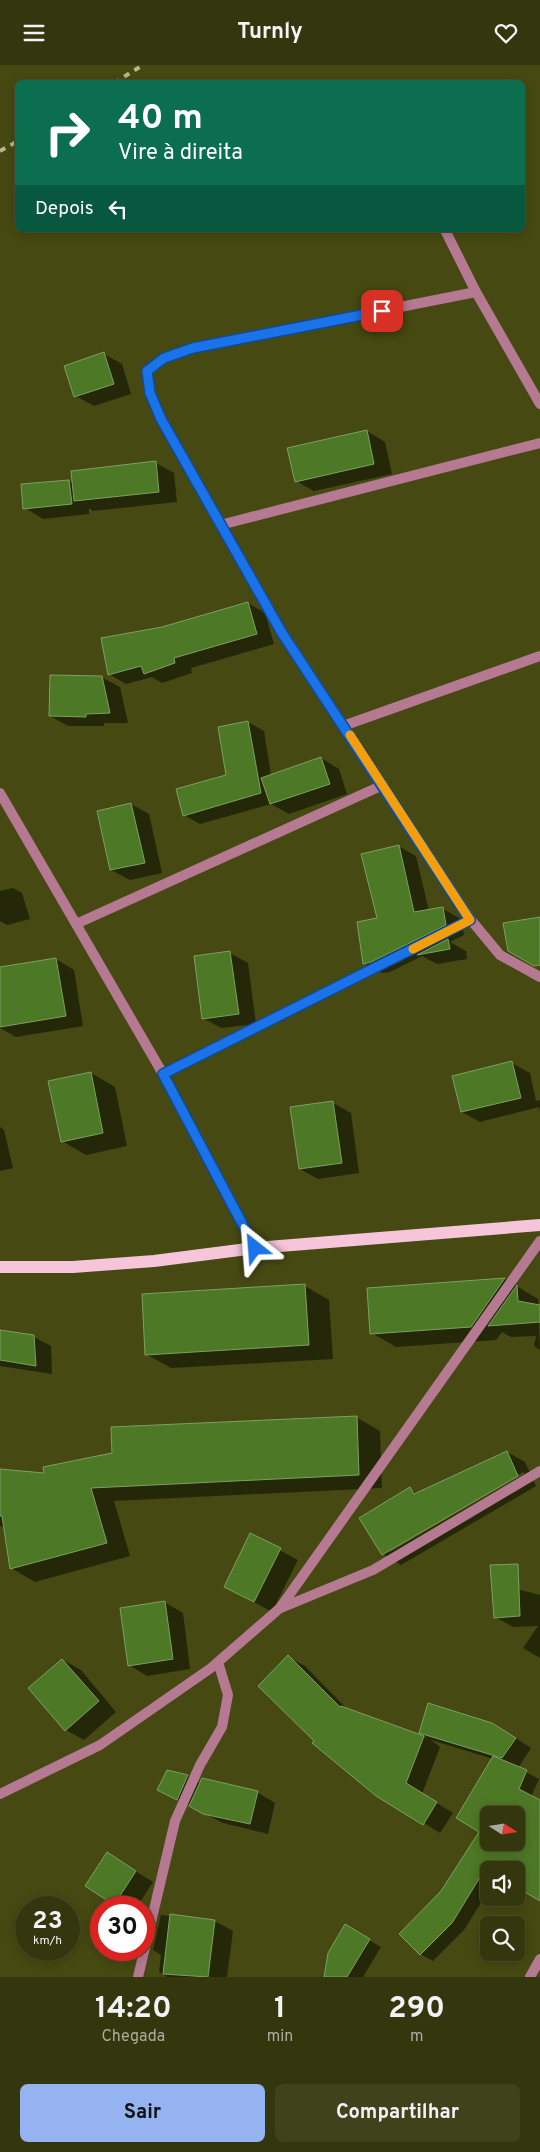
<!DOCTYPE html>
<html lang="pt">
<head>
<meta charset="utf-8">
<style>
	body { margin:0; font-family:Overpass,sans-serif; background:#3f421b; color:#f1f3f6; height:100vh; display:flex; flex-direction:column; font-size:19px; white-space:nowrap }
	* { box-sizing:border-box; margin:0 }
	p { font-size:16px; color:#a9ac9d }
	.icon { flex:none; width:28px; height:28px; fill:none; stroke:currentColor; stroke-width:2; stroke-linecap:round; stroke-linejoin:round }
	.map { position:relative; height:1912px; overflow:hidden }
	.side { display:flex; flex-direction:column; background:#34370d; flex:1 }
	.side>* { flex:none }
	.top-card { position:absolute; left:15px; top:15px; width:510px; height:152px; border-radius:8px; box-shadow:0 2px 12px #0003,0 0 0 1px #4e512e; background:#0b6e4f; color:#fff; overflow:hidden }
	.needle { width:32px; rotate:102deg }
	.fabs { position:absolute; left:480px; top:1741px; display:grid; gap:10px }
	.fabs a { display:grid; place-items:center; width:45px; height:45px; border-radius:8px; background:#34370d; box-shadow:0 2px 12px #0003,0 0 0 1px #4e512e; font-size:25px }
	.speed { position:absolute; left:15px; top:1831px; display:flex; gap:10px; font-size:25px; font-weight:700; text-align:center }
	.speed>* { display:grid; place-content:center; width:65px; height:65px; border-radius:50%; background:#34370d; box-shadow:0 2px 12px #0003,0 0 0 1px #4e512e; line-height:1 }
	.speed small { font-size:12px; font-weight:400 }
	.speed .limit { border:8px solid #d22; background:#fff; color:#111 }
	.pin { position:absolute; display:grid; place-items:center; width:42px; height:42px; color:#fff; margin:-21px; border-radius:10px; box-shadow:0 2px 8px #0006 }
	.me { position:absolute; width:55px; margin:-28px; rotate:332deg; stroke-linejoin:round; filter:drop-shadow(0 0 4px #0008) }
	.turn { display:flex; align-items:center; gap:18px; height:105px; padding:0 20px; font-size:22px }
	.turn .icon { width:65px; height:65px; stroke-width:2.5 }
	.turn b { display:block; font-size:35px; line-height:42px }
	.then { display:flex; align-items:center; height:48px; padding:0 20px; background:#0003; gap:10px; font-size:19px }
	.eta { display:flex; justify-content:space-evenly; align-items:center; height:85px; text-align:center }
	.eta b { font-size:30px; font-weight:700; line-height:35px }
	.cta { display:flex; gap:10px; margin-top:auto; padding:10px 20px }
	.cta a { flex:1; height:58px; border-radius:8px; background:#95b2f1; color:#111; font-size:20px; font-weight:700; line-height:58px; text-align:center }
	.cta a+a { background:#3f421b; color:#f1f3f6 }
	header { display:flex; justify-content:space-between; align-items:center; height:65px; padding:0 20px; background:#34370d; font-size:22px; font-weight:700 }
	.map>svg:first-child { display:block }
</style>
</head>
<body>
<header><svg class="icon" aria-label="menu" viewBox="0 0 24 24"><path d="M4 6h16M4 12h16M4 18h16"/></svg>Turnly<svg class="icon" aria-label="heart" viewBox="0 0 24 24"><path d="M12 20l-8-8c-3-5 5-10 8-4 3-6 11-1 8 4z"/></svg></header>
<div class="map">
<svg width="540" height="1912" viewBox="0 0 540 1912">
	<rect width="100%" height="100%" fill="#464911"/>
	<path fill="#0007" fill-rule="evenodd" d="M104 289 122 299 131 329 94 341 76 331Z
		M367 366 385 377 392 409 314 426 296 416Z
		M156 398 174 408 177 437 93 446 89 443V449L43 454 25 443 69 416 73 418Z
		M248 538 265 548 274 579 191 603 192 608 162 618 152 612 126 619 109 609 163 563Z
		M101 612 120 622 128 658H104V661H68L50 651Z
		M248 657 264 666 271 710 321 693 339 704 347 729 289 749 271 739 200 759 184 750 228 711Z
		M131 739 149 749 162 808 130 815 111 805Z
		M398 781 416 791 429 846 443 844 461 854 464 870 450 877 466 886 467 894 437 899 422 891 390 907 382 908 364 898Z
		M13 823 22 828 30 854 7 860 0 856V826Z
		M230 888 248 898 256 959 221 963 203 953Z
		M56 894 74 905 83 961 16 972 0 963V904Z
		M512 998 530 1008 536 1036 540 1035V1047L539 1042 480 1057 462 1047Z
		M91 1008 115 1022 127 1081 86 1090 62 1076Z
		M333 1038 351 1048 359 1108 318 1114 300 1104Z
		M0 1062 4 1065 13 1103 0 1106Z
		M505 1214 538 1234 540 1285 534 1281 536 1271 511 1272 502 1267 496 1275 396 1282 372 1268 369 1224Z
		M305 1221 329 1235 333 1294 171 1303 146 1289Z
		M0 1266 34 1272 51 1281 52 1309 0 1301Z
		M356 1352 380 1366 382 1423 114 1436 130 1491 35 1517 11 1503 5 1462 0 1461V1406L46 1410Z
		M507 1387 525 1397 536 1421 401 1500 383 1489 410 1424 418 1429ZM523 1407 525 1409 390 1487V1484Z
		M251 1470 298 1495 272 1547 244 1532Z
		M493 1518 540 1530V1593L523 1583 538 1561 513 1562 495 1552Z
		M164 1537 183 1548 190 1604 147 1611 129 1600Z
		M288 1592 305 1601 347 1644 428 1674 420 1668H508L531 1683 518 1703 539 1714 531 1732 540 1737V1834L516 1805H489V1825L464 1865 433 1896 420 1889 442 1827 481 1766 493 1694 431 1675 440 1682 422 1729 453 1748 440 1768 424 1758 315 1675ZM489 1750H516V1778H489Z
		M63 1595 81 1605 116 1647 84 1675 66 1665Z
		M168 1706 188 1711 201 1719 257 1727 275 1738 268 1769 223 1758 158 1724Z
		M107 1788 153 1817 137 1842H121L115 1839Z
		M144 1848 155 1853 144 1885Z
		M161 1850 215 1856 233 1866 227 1912H167L159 1907 161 1890 153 1885Z
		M345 1861 381 1882 363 1912H325Z"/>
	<path fill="#4d7825" stroke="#7da063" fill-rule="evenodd" d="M104 287 114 319 74 332 64 301Z
		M367 365 374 399 295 417 287 383Z
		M156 396 159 427 74 436 71 406Z
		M69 415 72 439 23 444 21 419Z
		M248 537 257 569 174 593 175 598 144 609 141 601 108 610 101 573 162 562Z
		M50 610 102 611 110 648 86 649V652L49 651Z
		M248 656 261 728 183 751 176 724 226 710 218 662Z
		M321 692 330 719 270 739 261 713Z
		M131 738 145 798 110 805 97 746Z
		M399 780 414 847 443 842 446 860 371 897 363 899 357 857 377 853 361 789Z
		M540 852V900L534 901 508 886 503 858Z
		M448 874 450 884 417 890Z
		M230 886 239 949 202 954 194 891Z
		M56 893 66 951 0 962V902Z
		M512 996 521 1033 461 1047 452 1011Z
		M91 1007 103 1068 61 1077 48 1016Z
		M333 1036 342 1098 299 1104 290 1042Z
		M505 1213 471 1262 370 1269 367 1223Z
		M305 1219 309 1280 145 1290 142 1229Z
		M517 1220 518 1236 540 1240V1257L488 1261Z
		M0 1265 34 1270 36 1301 0 1295Z
		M357 1351 359 1410 91 1423 107 1478 10 1504 2 1451H0V1404L44 1408 43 1402 112 1388 111 1362Z
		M507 1386 518 1411 382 1490 359 1453 410 1422 414 1429Z
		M250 1468 281 1483 254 1537 224 1522Z
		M518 1499 520 1551 494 1553 490 1500Z
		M165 1536 173 1594 128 1601 120 1543Z
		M288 1590 340 1642 341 1641 424 1671 406 1718 437 1737 423 1760 376 1731 312 1678 314 1676 258 1621Z
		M62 1594 99 1636 65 1666 28 1623Z
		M428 1638 492 1658 516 1673 502 1693 419 1668Z
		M493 1691 527 1705 519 1724 540 1735V1836L516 1822V1805L489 1806 485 1804 452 1858 420 1890 399 1869 441 1826 479 1767 456 1753ZM489 1750H516V1778H489Z
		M167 1705 188 1710 177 1735 157 1725Z
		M202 1713 258 1726 250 1759 203 1749 189 1741Z
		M107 1787 136 1806 114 1840 85 1821Z
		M170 1849 215 1855 208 1912 163 1909Z
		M345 1859 370 1874 347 1912H324L328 1888Z"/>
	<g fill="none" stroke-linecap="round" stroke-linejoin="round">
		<path stroke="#b57992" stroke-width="10" d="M445 165 476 227 540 339
			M476 227 193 283 165 293 147 306 150 328 161 354 282 568 471 855 500 890 540 912
			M220 460 540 378
			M343 661 540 591
			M0 728 163 1009 255 1183
			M76 859 383 720
			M163 1009 471 855
			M281 1543 373 1505 540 1406
			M0 1729 100 1680 211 1603 280 1543 540 1176
			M138 1912 175 1756 200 1700 222 1662 228 1630 218 1597
			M530 1912 540 1894"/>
		<path stroke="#f7c5d9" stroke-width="12" d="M0 1202H73L154 1196 255 1183 540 1160"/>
		<path stroke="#b5b98e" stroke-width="4" stroke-dasharray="6 6" stroke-linecap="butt" d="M114 18 143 0
			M0 86 18 76"/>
	</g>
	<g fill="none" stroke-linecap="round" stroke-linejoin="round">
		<g stroke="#114b97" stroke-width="12">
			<path id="route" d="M255 1183 163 1009 470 855 282 568 161 354 150 328 147 306 164 293 193 283 382 246"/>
		</g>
		<use href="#route" stroke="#1a73e8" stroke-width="9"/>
		<path stroke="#f59e0b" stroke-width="9" d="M350 670 470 855 413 884"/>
	</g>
</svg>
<div class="fabs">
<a><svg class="needle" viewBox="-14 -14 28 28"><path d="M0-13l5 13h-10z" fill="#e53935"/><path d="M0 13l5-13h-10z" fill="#a9ac9d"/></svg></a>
<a><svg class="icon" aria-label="sound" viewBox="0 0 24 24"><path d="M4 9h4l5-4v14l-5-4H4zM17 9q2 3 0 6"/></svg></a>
<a><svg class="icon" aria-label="search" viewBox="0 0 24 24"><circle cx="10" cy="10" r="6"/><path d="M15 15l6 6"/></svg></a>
</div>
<div class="speed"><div>23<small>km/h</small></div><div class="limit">30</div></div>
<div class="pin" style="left:382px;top:246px;background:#d93025"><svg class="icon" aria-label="arrive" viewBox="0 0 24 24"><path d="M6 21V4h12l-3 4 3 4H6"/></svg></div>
<svg class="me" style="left:255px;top:1183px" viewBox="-20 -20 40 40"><path d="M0-17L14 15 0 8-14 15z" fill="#1a73e8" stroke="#fff" stroke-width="4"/></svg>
<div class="top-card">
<div class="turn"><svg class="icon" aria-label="right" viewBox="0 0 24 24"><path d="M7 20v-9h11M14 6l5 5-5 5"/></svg><div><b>40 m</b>Vire à direita</div></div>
<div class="then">Depois<svg class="icon" aria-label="left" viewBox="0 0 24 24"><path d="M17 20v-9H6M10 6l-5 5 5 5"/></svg></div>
</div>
</div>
<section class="side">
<div class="eta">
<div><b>14:20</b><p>Chegada</p></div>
<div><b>1</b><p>min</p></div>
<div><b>290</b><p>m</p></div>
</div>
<div class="cta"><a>Sair</a><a>Compartilhar</a></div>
</section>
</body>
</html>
